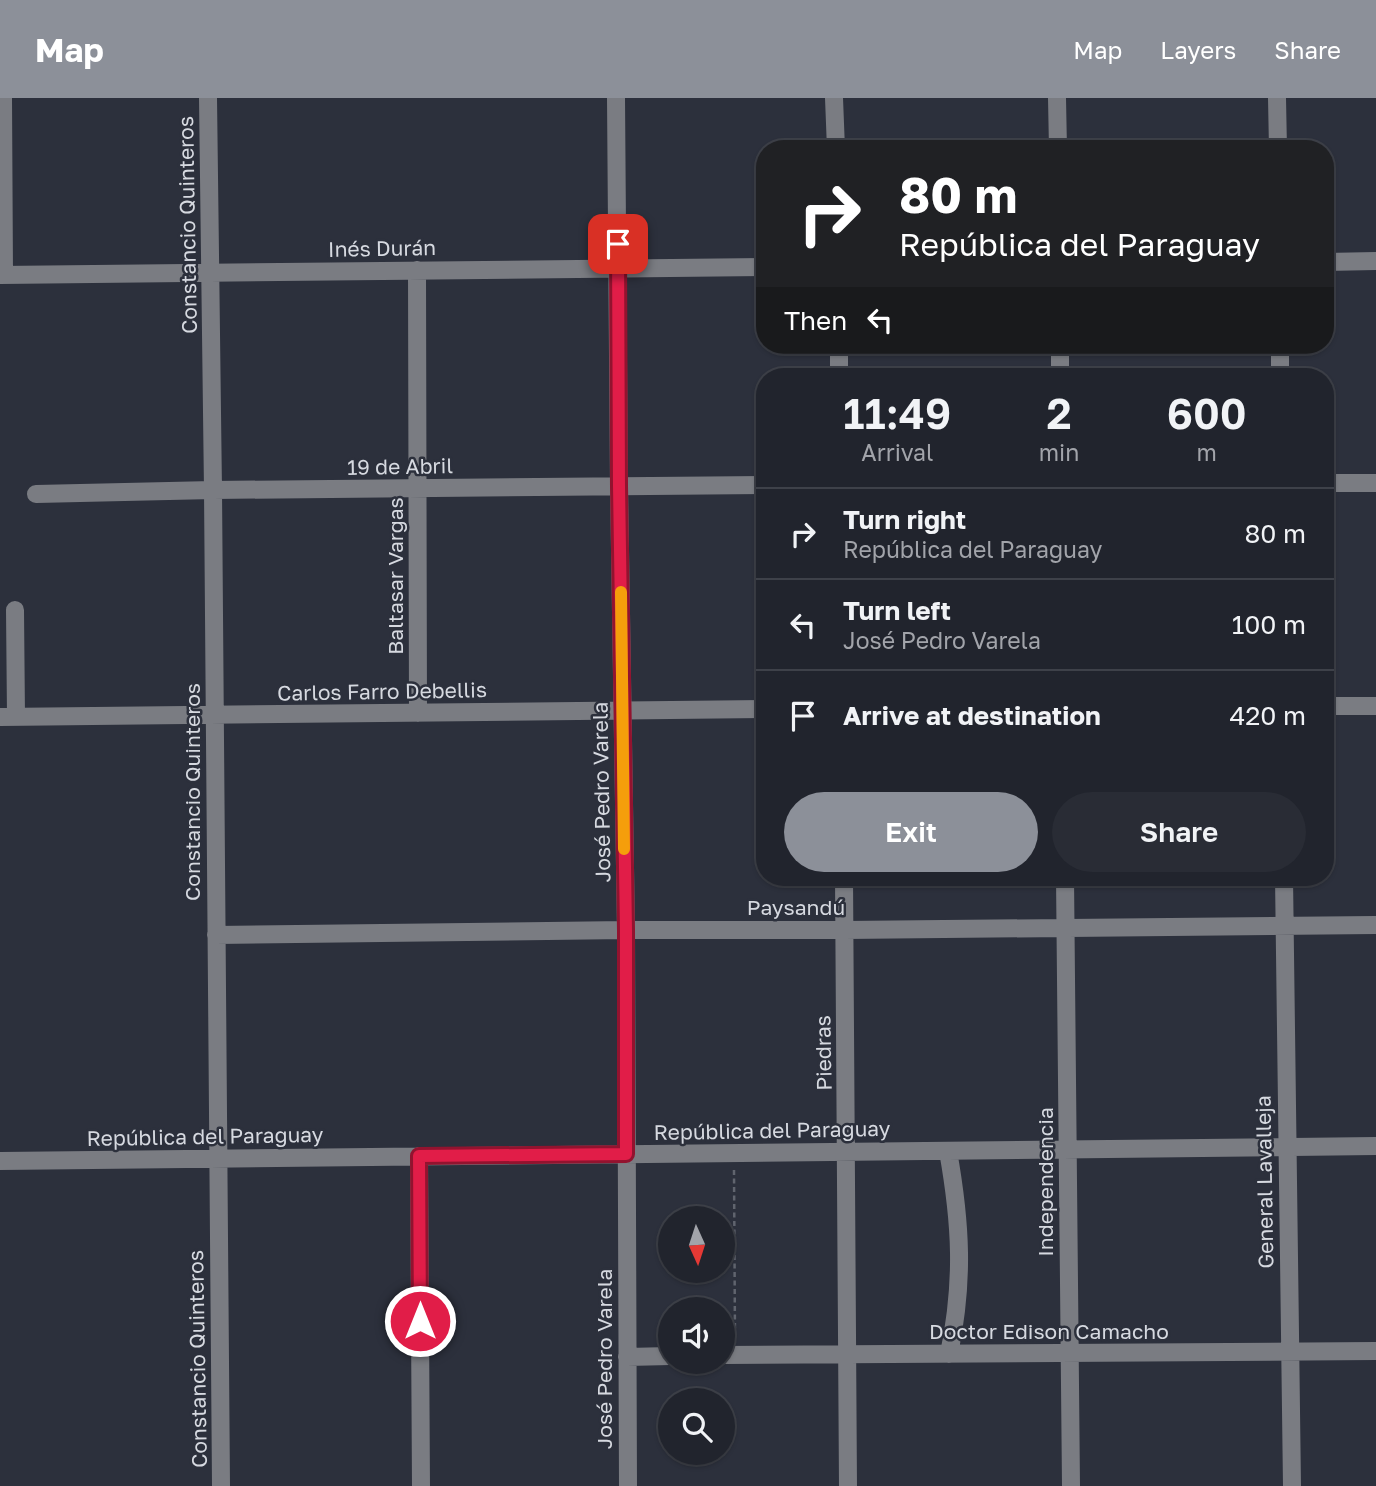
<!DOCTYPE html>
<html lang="en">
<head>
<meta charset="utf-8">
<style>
	body { margin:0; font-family:"Golos Text",sans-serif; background:#292c35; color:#f1f3f6; height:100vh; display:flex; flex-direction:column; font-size:26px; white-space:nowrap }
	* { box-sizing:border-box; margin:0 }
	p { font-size:23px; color:#a2a4aa }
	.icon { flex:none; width:38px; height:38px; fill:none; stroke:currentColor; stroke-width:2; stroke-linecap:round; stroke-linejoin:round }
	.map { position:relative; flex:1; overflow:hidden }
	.side { position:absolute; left:756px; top:270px; width:578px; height:518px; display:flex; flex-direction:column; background:#21242d; border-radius:28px; box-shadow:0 2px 5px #0004,0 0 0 2px #3e4149 }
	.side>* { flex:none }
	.top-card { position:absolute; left:756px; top:42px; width:578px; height:214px; border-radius:28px; box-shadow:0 2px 5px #0004,0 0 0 2px #3e4149; background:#202124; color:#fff; overflow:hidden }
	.needle { width:46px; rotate:177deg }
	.buttons { position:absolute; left:658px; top:1108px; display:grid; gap:14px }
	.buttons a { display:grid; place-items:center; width:77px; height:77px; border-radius:50%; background:#21242d; box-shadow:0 2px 5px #0004,0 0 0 2px #3e4149; font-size:35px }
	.pin { position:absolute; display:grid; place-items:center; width:60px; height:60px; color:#fff; margin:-30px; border-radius:14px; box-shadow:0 4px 10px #0006 }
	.me { position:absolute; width:77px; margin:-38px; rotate:0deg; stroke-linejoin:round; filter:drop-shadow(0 0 5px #0008) }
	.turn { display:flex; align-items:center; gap:24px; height:147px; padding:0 28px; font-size:32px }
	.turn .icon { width:91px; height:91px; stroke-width:2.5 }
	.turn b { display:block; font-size:49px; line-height:60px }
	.then { display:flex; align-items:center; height:66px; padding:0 28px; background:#0003; gap:14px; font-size:26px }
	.eta { display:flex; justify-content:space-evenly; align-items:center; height:119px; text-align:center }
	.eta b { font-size:42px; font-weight:600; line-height:49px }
	.cta { display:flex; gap:14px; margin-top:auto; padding:14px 28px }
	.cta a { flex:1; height:80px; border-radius:42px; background:#8c9099; color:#fff; font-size:28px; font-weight:600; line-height:80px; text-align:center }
	.cta a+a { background:#292c35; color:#f1f3f6 }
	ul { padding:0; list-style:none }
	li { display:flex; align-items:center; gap:21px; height:91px; padding:0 28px; border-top:2px solid #3e4149 }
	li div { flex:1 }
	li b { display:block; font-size:26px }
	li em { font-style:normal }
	header { display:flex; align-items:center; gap:42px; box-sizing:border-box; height:98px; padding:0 35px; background:#8c9099; color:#fff }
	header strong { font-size:33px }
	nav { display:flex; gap:38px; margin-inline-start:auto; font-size:24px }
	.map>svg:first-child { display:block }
</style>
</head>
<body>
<header>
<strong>Map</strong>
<nav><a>Map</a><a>Layers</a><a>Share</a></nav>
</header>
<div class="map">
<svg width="1376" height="1388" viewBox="0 0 1376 1388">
	<rect width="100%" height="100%" fill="#2c303c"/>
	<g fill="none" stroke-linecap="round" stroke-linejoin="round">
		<path stroke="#60646e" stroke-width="2.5" stroke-dasharray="5 3.5" stroke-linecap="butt" d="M734 1072 735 1240"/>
		<path stroke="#7a7c82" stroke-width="18" d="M3 0 4 177
			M208 0 213 392 221 1388
			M616 0 619 388 626 832 628 1388
			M834 0 836 51
			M1057 0 1058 51
			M1277 0 1278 51
			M1325 164 1376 163
			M417 172 418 615
			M0 177 765 169
			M839 247V278
			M1060 247V278
			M1280 247V278
			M1325 385H1376
			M36 396 213 392 765 387
			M15 512 16 619
			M1325 608H1376
			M0 619 765 611
			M844 779 848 1388
			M1065 779 1071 1388
			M1284 779 1292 1388
			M216 837 626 832H845L1376 827
			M948 1053C961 1126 964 1183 949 1256
			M419 1058 421 1388
			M0 1063 1376 1048
			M723 1257 1376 1253
			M627 1259 670 1258"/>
	</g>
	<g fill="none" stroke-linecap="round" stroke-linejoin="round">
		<g stroke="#92132f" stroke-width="18">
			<path id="route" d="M420 1223 419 1058 626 1056V832L619 388 618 146"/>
		</g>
		<use href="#route" stroke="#e11d48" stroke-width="12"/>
		<path stroke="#f59e0b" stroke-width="12" d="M621 494 624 751"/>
	</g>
	<g text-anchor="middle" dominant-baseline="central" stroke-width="5" stroke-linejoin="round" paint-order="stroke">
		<g font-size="21" fill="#d6d9e0" stroke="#2c303c">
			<text transform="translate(187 127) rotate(-91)">Constancio Quinteros</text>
			<text transform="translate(382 150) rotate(-1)">Inés Durán</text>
			<text transform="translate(400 368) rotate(-1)">19 de Abril</text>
			<text transform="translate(395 478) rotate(-90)">Baltasar Vargas</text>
			<text transform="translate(382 593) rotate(-1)">Carlos Farro Debellis</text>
			<text transform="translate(192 694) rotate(-90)">Constancio Quinteros</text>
			<text transform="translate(601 694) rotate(-91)">José Pedro Varela</text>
			<text x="796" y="809">Paysandú</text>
			<text transform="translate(823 955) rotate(-91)">Piedras</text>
			<text transform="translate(772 1032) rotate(-1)">República del Paraguay</text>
			<text transform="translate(205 1038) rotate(-1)">República del Paraguay</text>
			<text transform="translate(1045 1084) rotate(-90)">Independencia</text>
			<text transform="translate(1264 1084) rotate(-91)">General Lavalleja</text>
			<text x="1049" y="1233">Doctor Edison Camacho</text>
			<text transform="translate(197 1261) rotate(-91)">Constancio Quinteros</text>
			<text transform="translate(604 1261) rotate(-90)">José Pedro Varela</text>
		</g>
	</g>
</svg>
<div class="buttons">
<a><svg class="needle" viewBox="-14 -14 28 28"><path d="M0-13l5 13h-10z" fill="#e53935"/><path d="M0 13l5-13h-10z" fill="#a2a4aa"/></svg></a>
<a><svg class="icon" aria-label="sound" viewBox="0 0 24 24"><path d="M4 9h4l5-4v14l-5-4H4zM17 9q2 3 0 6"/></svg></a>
<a><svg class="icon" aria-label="search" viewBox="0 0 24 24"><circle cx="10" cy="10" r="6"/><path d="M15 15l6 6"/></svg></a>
</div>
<div class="pin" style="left:618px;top:146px;background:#d93025"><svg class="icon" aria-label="arrive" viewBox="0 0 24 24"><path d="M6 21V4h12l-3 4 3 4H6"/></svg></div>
<svg class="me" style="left:420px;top:1223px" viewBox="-20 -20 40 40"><circle r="17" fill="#e11d48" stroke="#fff" stroke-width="3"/><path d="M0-11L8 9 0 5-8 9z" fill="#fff"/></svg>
<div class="top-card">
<div class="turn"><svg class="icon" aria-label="right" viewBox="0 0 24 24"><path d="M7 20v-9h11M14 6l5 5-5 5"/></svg><div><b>80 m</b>República del Paraguay</div></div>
<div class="then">Then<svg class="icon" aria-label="left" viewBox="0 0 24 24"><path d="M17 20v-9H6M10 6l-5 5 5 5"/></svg></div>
</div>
<section class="side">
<div class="eta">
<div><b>11:49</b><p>Arrival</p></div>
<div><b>2</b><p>min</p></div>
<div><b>600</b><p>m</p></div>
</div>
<ul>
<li><svg class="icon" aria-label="right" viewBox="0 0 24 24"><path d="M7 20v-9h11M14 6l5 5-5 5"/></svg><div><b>Turn right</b><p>República del Paraguay</p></div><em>80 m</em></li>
<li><svg class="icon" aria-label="left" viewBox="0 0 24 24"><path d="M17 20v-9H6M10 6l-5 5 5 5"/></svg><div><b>Turn left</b><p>José Pedro Varela</p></div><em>100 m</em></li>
<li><svg class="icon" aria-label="arrive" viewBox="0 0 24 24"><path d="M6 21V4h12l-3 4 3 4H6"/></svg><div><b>Arrive at destination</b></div><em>420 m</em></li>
</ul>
<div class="cta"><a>Exit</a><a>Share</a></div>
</section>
</div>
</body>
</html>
